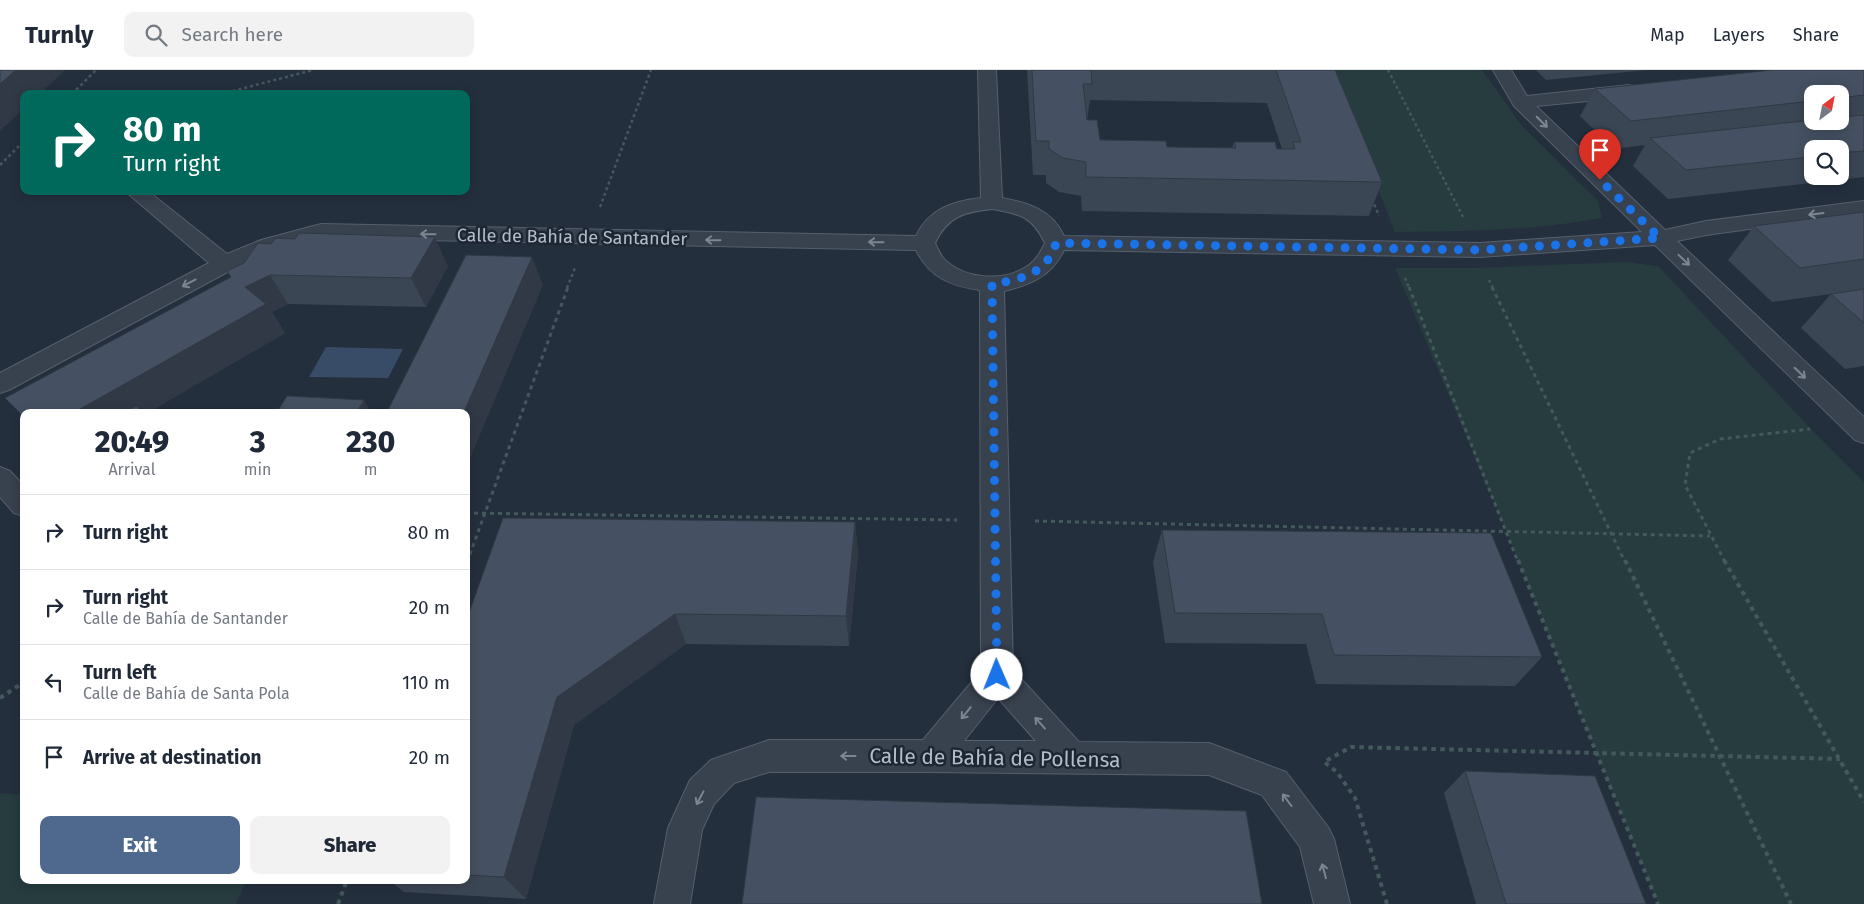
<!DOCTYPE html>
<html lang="en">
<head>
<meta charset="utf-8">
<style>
	body { margin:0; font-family:"Fira Sans",sans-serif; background:#f2f2f3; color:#1f2937; height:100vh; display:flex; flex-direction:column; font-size:19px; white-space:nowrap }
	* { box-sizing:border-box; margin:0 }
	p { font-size:16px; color:#747a83 }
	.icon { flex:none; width:28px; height:28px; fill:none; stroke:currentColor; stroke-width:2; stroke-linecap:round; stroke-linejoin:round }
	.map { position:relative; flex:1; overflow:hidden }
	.drawer { position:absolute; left:20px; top:339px; width:450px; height:475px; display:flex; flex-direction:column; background:#fff; border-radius:10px; box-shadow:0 2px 12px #0003 }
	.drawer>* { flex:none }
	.guide { position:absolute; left:20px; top:20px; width:450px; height:105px; border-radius:10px; box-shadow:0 2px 12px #0003; background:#00695c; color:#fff; overflow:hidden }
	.needle { width:32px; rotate:32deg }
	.controls { position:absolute; left:1804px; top:15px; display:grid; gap:10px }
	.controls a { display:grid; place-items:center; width:45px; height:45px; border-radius:10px; background:#fff; box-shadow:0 2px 12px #0003; font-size:25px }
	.pin { position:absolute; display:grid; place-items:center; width:42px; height:42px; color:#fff; margin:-51px -21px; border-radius:50% 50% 50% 0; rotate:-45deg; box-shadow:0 0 5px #0007 }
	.pin .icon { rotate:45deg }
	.me { position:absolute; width:55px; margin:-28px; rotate:359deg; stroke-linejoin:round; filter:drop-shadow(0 0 4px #0008) }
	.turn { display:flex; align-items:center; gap:18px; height:105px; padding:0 20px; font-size:22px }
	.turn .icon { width:65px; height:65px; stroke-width:2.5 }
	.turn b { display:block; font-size:35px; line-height:42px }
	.eta { display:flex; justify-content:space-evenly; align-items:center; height:85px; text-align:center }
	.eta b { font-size:30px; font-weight:800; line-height:35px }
	.button { display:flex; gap:10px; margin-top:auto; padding:10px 20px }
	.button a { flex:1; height:58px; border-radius:10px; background:#4f688e; color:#fff; font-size:20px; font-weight:800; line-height:58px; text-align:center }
	.button a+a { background:#f2f2f3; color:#1f2937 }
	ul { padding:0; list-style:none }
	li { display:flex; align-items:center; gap:15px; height:75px; padding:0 20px; border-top:1px solid #e0e1e3 }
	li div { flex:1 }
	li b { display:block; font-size:19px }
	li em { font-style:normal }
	header { display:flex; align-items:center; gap:30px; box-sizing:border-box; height:70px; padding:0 25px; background:#fff; border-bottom:1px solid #e0e1e3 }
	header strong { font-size:24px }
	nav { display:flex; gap:28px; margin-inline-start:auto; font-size:18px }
	.search { width:350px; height:45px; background:#f2f2f3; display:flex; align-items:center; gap:12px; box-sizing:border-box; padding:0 18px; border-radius:10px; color:#747a83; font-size:19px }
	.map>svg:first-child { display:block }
</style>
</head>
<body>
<header>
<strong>Turnly</strong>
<div class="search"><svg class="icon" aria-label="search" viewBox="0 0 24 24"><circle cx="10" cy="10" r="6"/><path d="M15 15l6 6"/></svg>Search here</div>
<nav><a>Map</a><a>Layers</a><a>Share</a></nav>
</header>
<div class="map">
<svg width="1864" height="834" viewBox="0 0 1864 834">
	<rect width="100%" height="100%" fill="#242f3e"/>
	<path fill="#263c3f" d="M1331 0H1482L1522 56 1598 131 1602 148C1533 161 1465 161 1395 162Z
		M1625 192 1658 196 1809 357 1864 412V834H1658L1506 461 1395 198H1477Z
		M0 723 24 725V810H247L236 834H0Z"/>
	<path fill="#394c67" d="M326 277 403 279 388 308 309 307Z"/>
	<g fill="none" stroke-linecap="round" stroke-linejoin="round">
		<g stroke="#565f6c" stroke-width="2">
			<path id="minor" d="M978 0H996L1002 128C1029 133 1052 140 1064 166L1480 173 1642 162 1514 36 1493 0H1511L1527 26 1629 15 1636 17 1638 21 1636 25 1629 27 1536 36 1665 160 1706 151 1864 131V143L1706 165 1677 171 1864 347V373L1855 370 1655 175 1480 187 1064 180C1052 206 1030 215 1004 221L1013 600 1079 672 1209 673 1286 702 1328 757 1334 769 1350 834H1314L1300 777 1262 725 1209 705 931 702H769L734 713 714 734 702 760 690 834H654L668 758 690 710 711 690 769 670H923L981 601 980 220C951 216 930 208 916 180L321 168 277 180 233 199 9 320 0 323V303L209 193 125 121H148L227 184 261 170 321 154 916 166C929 139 953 131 981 128ZM992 139C1020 144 1032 146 1045 173 1041 181 1037 189 1029 195 1006 212 966 210 945 190 940 185 938 179 935 173 948 146 964 142 992 139ZM998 628 1036 671H964Z
				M0 397 10 401 24 416V446L14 443 0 427Z"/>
		</g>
		<path stroke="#44595c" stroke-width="2.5" stroke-dasharray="3 3" stroke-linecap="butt" d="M1388 0 1464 149
			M72 24 96 0
			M221 24 313 0
			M0 95 24 71
			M1372 129 1379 146
			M600 137 651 0
			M1405 208 1409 218
			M1489 210 1493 218
			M567 218 575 198"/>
		<path stroke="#44595c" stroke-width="3" stroke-dasharray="4 4" stroke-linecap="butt" d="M1409 217 1518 492
			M1492 217 1625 492
			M466 443 957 450
			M1035 451 1710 466
			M467 492 568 217
			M1725 492 1685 415 1690 383 1720 369 1810 359"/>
		<path stroke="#44595c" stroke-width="4" stroke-dasharray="4.5 4.5" stroke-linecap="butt" d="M1518 490 1658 834
			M1625 490 1791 834
			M1724 490 1864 732
			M466 493 467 490
			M0 628 24 612
			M338 834 347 810
			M1387 834 1355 728 1337 702 1324 692 1351 677 1840 689"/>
		<use href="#minor" fill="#38414e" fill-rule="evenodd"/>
	</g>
	<path fill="#3b4654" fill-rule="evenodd" d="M1027 0H1335L1382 112 1369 146 1082 141 1081 126 1059 122 1046 113V105H1033ZM1090 30 1267 33 1282 79H1277L1234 72 1232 78 1167 77 1100 70 1087 50Z
		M1536 0H1647L1546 10Z
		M1864 0V107L1668 129 1633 96 1645 75 1614 79 1580 46 1595 19ZM1812 24H1840V51H1812ZM1812 79H1840V106H1812Z
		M1864 142V296L1845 299 1801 258 1831 224 1772 232 1728 190 1754 156Z
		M448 196 426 237 288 234 272 242 285 263 149 342H24L231 207 227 201Z
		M855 452 858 484 849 576 686 574 574 655 526 829 404 822 389 810H466V551Z
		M1162 460 1542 587 1515 616 1316 614 1306 574 1165 573 1153 492Z
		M1465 701 1646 834H1476L1444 723Z"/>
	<path fill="#303945" d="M16 0H65L40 24H24V39L0 61V14Z
		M435 167 448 196 426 237 411 208Z
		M532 187 543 215 466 398V342H464Z
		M270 205 288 234 272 242 285 263 149 342H75L245 217Z
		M364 330 371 342H357Z
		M855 452 858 484 849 576 846 546Z
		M675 544 686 574 574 655 526 829 504 807 557 627Z"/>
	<path fill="#455162" stroke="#303945" d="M0 0H16L0 14Z
		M1032 0H1091L1092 14H1083L1087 50H1097L1100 70 1166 71 1167 77 1236 78 1234 72H1275L1277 79H1295L1293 72H1301L1276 0H1335L1382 112 1086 107V92L1063 88 1049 79V71H1036Z
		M1772 0H1864V25L1840 28V24H1812V31L1631 51 1595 19Z
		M1864 45V81L1840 83V79H1812V87L1686 100 1650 68 1812 50V51H1840V47Z
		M1864 142V189L1800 198 1754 156Z
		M299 163 435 167 411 208 270 205 245 217 266 234 75 342H24V347L5 328 231 207 227 201 244 193 258 173 271 174 276 168 295 169Z
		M466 185 532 187 464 342H387Z
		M1864 219V253L1831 224Z
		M287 326 364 330 357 342H277Z
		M136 336 143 342H125Z
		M503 448 855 452 846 546 675 544 557 627 504 807 466 805V551Z
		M1162 460 1491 463 1542 587 1334 585 1322 544 1175 543Z
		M1465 701 1595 706 1646 834H1506Z
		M756 727 1246 741 1262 834H742Z"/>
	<defs><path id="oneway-shaft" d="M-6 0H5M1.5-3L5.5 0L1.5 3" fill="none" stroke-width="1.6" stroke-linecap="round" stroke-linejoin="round" transform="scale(1.25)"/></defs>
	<g stroke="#7c8592">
		<use href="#oneway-shaft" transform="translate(1542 52) rotate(45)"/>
		<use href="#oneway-shaft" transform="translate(1816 144) rotate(173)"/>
		<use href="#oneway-shaft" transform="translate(428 164) rotate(-179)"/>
		<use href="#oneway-shaft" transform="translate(713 170) rotate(-179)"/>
		<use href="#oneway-shaft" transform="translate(876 172) rotate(-179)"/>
		<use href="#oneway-shaft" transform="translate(1684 190) rotate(43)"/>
		<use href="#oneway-shaft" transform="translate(189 213) rotate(152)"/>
		<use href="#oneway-shaft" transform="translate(1800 303) rotate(44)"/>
		<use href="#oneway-shaft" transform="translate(966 643) rotate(129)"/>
		<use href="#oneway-shaft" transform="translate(1040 653) rotate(-132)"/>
		<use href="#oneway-shaft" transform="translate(848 686) rotate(180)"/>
		<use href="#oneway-shaft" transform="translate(700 728) rotate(118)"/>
		<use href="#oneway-shaft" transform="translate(1287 730) rotate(-127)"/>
		<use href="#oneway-shaft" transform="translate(1324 801) rotate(-105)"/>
	</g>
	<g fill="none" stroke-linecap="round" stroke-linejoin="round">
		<path stroke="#1a73e8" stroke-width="9" stroke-dasharray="0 16.2" d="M997 605 992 214C1020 210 1047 204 1056 173L1480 180 1660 168 1600 110"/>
	</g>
	<g text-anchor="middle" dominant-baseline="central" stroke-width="5" stroke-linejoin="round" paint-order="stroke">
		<g font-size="18" fill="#b4bcc9" stroke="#1d2633">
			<text transform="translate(572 167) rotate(1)">Calle de Bahía de Santander</text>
		</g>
		<g font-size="21" fill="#b4bcc9" stroke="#1d2633">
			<text transform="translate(995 688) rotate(1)">Calle de Bahía de Pollensa</text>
		</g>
	</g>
</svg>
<div class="controls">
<a><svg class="needle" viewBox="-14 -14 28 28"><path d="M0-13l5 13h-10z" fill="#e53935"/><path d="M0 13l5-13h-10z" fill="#747a83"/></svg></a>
<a><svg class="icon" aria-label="search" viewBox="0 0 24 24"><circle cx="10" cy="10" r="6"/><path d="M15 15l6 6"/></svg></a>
</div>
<div class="pin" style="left:1600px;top:110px;background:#d93025"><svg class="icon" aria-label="arrive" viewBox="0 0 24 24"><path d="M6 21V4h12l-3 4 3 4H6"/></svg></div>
<svg class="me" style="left:997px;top:605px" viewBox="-20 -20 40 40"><circle r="19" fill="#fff"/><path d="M0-13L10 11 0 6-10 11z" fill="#1a73e8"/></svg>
<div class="guide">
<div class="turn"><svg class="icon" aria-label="right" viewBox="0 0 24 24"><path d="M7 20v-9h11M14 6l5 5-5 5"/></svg><div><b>80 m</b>Turn right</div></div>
</div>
<section class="drawer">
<div class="eta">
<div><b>20:49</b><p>Arrival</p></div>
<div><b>3</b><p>min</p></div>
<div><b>230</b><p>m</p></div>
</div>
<ul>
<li><svg class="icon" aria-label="right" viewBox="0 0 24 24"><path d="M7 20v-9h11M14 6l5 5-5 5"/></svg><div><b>Turn right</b></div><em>80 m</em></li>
<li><svg class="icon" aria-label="right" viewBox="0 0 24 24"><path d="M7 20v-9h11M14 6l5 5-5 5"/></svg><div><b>Turn right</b><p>Calle de Bahía de Santander</p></div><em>20 m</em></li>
<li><svg class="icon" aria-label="left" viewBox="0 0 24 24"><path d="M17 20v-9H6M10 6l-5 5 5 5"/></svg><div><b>Turn left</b><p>Calle de Bahía de Santa Pola</p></div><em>110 m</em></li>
<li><svg class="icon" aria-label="arrive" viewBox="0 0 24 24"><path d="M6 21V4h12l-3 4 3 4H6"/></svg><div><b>Arrive at destination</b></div><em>20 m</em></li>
</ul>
<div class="button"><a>Exit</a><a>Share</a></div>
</section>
</div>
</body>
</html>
